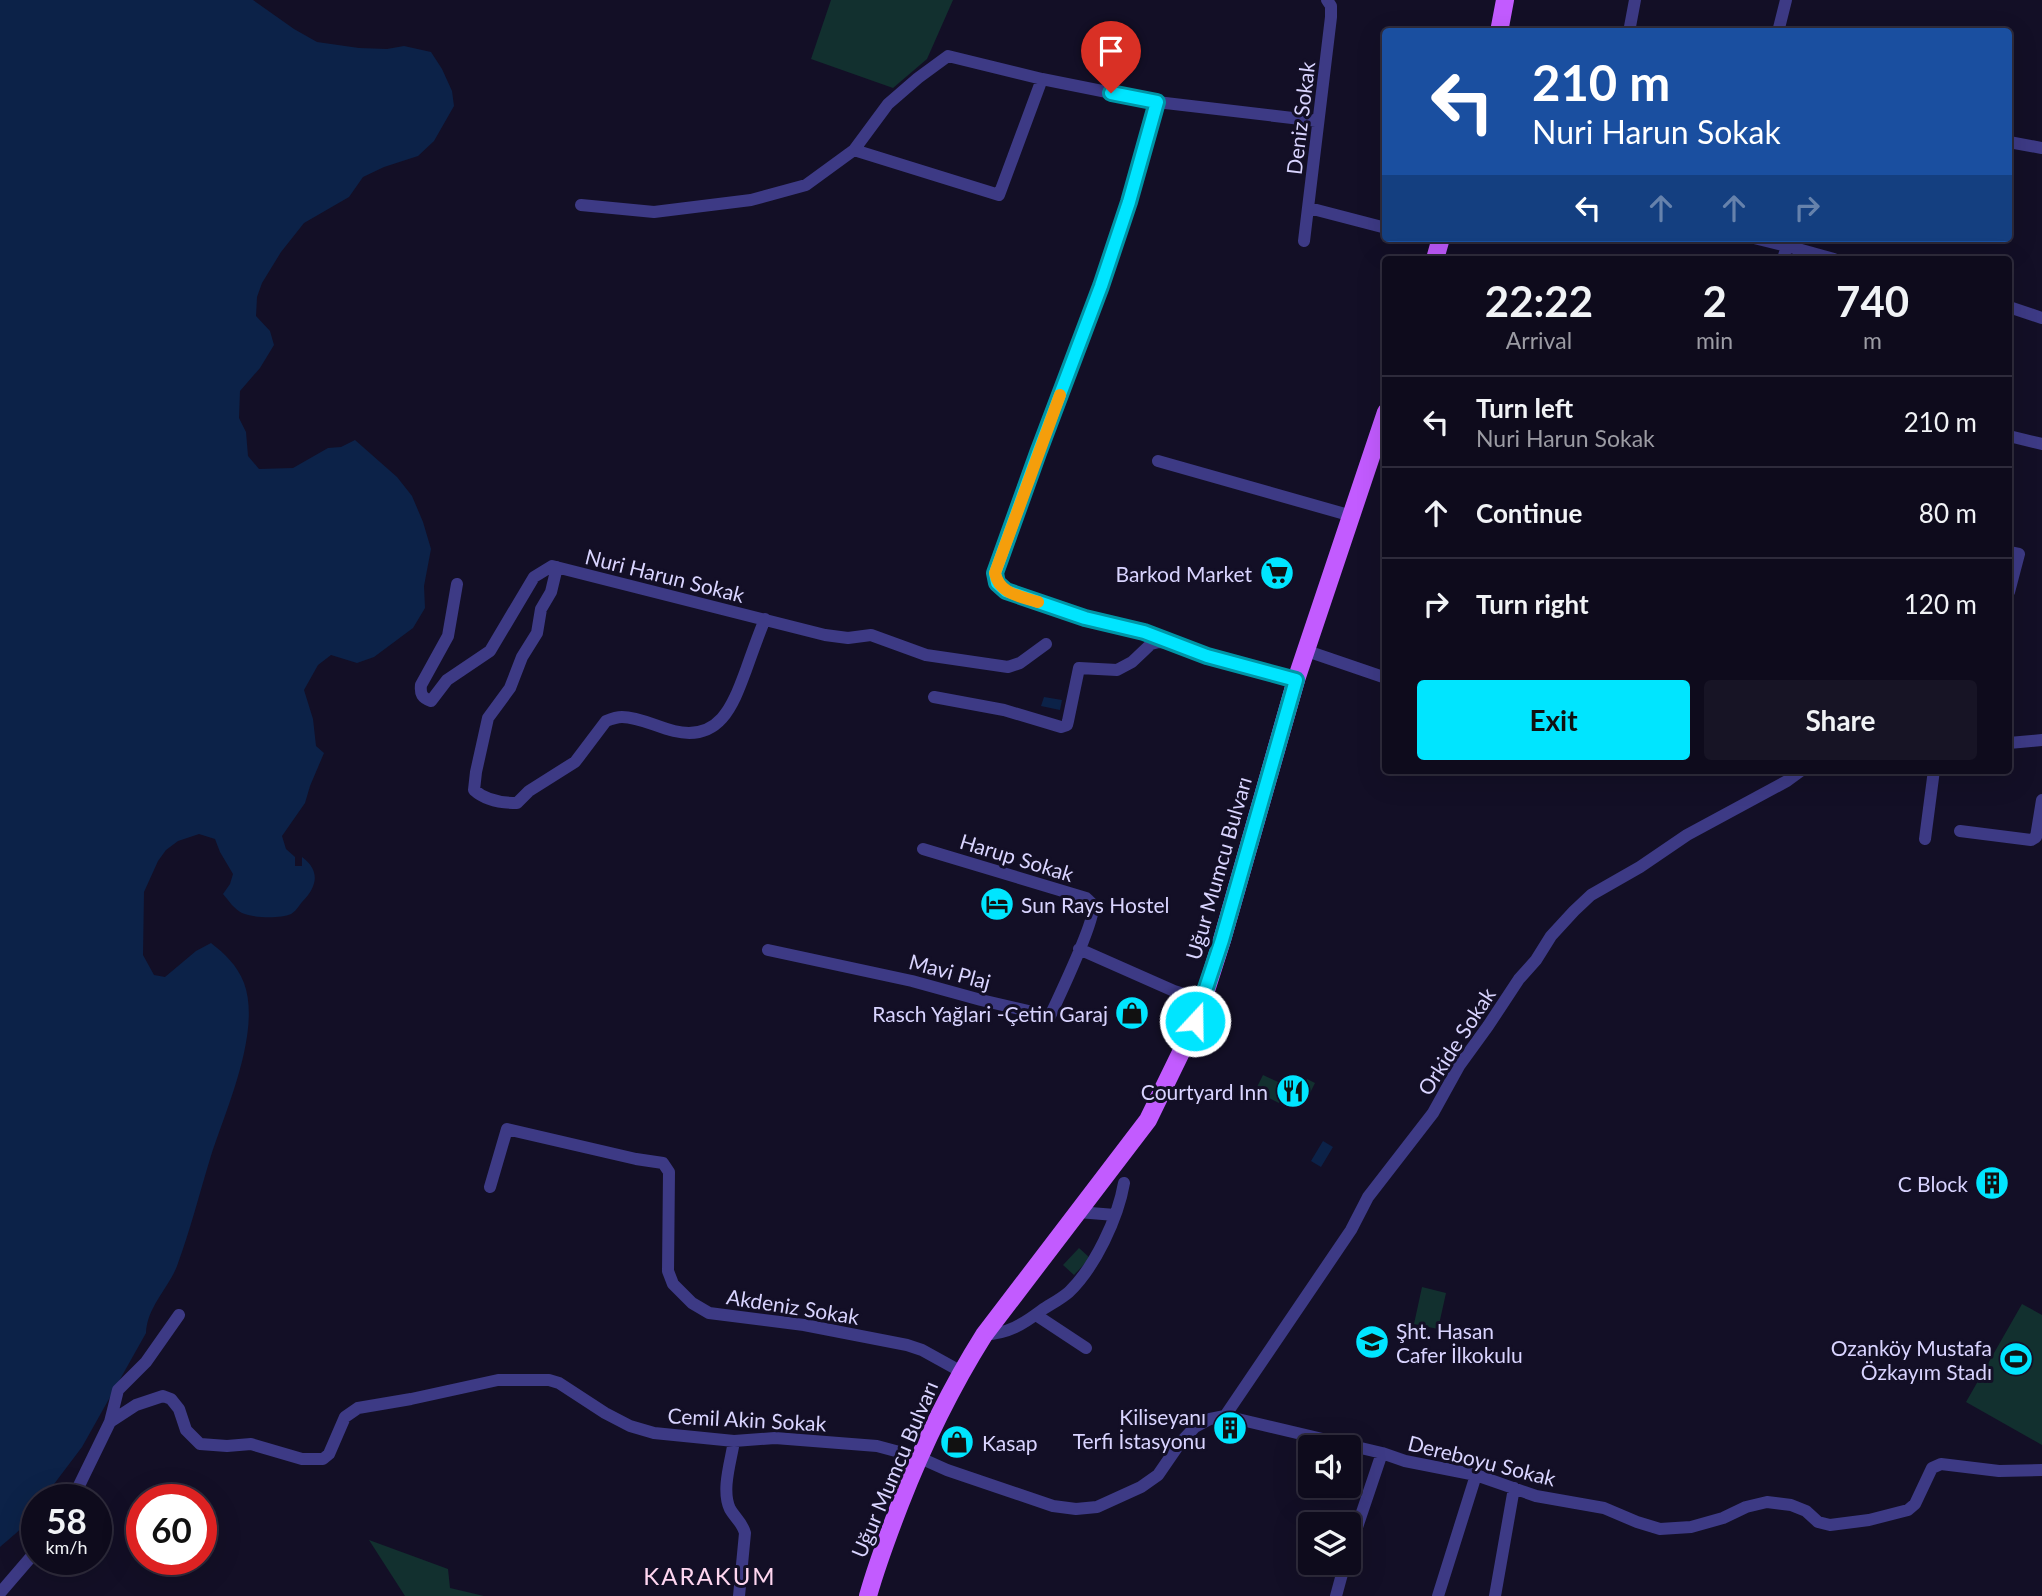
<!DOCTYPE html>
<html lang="en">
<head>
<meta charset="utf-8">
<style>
	body { margin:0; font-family:Lato,sans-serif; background:#171425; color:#f1f3f6; height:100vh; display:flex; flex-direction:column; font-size:26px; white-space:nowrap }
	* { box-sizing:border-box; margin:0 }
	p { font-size:23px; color:#9b9ba3 }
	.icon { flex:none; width:38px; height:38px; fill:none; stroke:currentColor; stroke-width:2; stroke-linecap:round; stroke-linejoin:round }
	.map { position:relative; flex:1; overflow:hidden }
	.side { position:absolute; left:1382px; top:256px; width:630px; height:518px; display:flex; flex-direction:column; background:#0e0b1c; border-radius:7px; box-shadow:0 7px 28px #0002,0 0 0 2px #2e2b3b }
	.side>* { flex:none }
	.banner { position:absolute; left:1382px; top:28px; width:630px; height:214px; border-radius:7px; box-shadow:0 7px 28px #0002,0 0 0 2px #2e2b3b; background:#1a4fa0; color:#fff; overflow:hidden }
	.tools { position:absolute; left:1298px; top:1435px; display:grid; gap:14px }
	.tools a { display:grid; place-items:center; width:63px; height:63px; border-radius:7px; background:#0e0b1c; box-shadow:0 7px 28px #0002,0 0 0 2px #2e2b3b; font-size:35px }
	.speed { position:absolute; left:21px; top:1484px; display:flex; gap:14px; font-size:35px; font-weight:700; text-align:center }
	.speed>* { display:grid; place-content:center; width:91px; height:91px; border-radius:50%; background:#0e0b1c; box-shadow:0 7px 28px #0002,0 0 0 2px #2e2b3b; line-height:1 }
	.speed small { font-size:18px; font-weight:400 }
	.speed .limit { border:10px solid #d22; background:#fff; color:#111 }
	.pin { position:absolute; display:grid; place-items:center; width:60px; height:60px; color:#fff; margin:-72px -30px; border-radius:50% 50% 50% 0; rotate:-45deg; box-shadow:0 0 7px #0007 }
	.pin .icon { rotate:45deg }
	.me { position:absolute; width:77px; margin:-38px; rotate:21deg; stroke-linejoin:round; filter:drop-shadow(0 0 5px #0008) }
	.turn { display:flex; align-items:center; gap:24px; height:147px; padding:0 35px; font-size:32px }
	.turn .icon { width:91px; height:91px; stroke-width:2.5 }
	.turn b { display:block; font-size:49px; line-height:60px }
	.lanes { display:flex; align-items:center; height:66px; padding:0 35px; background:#0003; justify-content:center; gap:35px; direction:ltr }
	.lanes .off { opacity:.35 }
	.eta { display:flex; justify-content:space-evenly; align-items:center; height:119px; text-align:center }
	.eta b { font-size:42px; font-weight:700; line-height:49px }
	.primary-button { display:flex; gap:14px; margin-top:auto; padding:14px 35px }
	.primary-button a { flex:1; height:80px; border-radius:7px; background:#00e5ff; color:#111; font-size:28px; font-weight:700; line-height:80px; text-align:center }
	.primary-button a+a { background:#171425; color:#f1f3f6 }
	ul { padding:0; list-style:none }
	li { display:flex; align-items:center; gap:21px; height:91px; padding:0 35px; border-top:2px solid #2e2b3b }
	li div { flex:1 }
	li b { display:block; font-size:26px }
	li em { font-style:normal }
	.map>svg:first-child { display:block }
</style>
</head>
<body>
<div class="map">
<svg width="2042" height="1596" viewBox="0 0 2042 1596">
	<rect width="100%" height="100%" fill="#130f26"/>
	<path fill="#12302f" d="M831 0H953L927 59 893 88 811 59Z
		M1263 1075 1287 1086 1279 1103 1255 1091Z
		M1307 1079 1315 1083 1305 1103 1297 1099Z
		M1079 1248 1090 1258 1074 1275 1063 1265Z
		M1422 1287 1446 1293 1438 1329 1414 1324Z
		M2022 1304 2042 1315V1445L1966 1402Z
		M369 1540 448 1569 450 1588 484 1596H405Z"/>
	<path fill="#0c2248" d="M0 0H253L294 29 317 42 359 48 387 49 404 46 431 52 442 69 452 91 454 106 434 141 418 156 384 167 363 177 349 197 304 223 281 252 262 283 257 297 256 316 270 331 274 345 260 368 240 391 239 418 246 432 248 456 259 469 293 468 328 448 341 447 355 440 397 477 412 496 423 522 431 549 424 586 425 608 413 628 374 657 357 663 331 655 318 665 304 690 313 719 316 746 324 753 310 786 305 803 282 836 286 849 295 857V866H302V857C321 871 317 887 302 902 299 906 295 912 291 914 280 919 253 918 242 913 234 909 229 901 223 894L230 884 233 874 220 852 215 839 199 834 178 841 166 850 158 861 144 892 143 955 154 975 165 977 196 951 211 943C225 954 237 965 244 983 262 1032 225 1111 210 1159 199 1195 190 1231 177 1266 168 1289 147 1307 146 1333L82 1447 42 1500H37C37 1519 13 1535 0 1547Z
		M1044 697 1062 700 1060 710 1041 706Z
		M1323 1141 1333 1147 1321 1167 1311 1161Z"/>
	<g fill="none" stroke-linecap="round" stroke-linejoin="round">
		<path stroke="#3d3a85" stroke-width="12" d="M1629 32 1635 0
			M1778 32 1786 0
			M1157 102 1129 202 1101 286 995 573 997 583 1006 591 1085 618 1144 632 1171 643
			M2009 142 2042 148
			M854 150 999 195 1042 79
			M581 205 654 212 751 200 806 185 854 150 888 104 918 78 948 56 1042 79 1157 102 1318 121
			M1309 208 1386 228
			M1754 238 1787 246
			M1304 241 1331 17V6L1327 0
			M1783 259 1787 246 1834 259
			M2009 307 2042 318
			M2009 436 2042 444
			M1158 461 1352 516
			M2009 552 2019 554 2009 592
			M557 567 551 592 541 609 537 633 522 657 510 688 488 718 476 772 474 790C485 800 502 803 517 803L529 791 575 762 606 721C611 719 616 717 622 717 639 717 657 727 674 731 720 742 733 705 746 670 752 653 758 636 765 619
			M457 584 448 636 421 685C420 694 422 698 431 701L447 680 490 651 534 577 552 566 825 635 848 638 871 635 926 655 1008 667 1020 663 1046 644
			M1307 651 1386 678
			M934 697 1004 710 1061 727 1067 725 1068 721 1079 668 1117 670 1132 662 1151 644 1159 642 1171 643 1207 656 1296 680
			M2009 743 2042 740
			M1960 831 2031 840 2036 837 2042 800
			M1925 839 1934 770
			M1079 949 1174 991 1203 1000
			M768 950 912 981 981 1000 1050 1016C1058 999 1096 919 1093 906 1091 901 1089 901 1086 898L923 849
			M490 1187 507 1129 636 1159 663 1163 669 1172 668 1271 673 1284 692 1303 709 1313 804 1325 907 1345 922 1350 960 1371
			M1078 1212 1115 1215
			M1036 1315 1086 1348
			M984 1335C1009 1333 1022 1325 1042 1310 1051 1304 1061 1299 1069 1292 1095 1267 1118 1218 1124 1183
			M1225 1416 1351 1230 1368 1197 1433 1113 1459 1066 1488 1026 1519 979 1536 960 1551 936 1574 911 1591 895 1640 867 1687 835 1787 781 1802 770
			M110 1422 118 1390 146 1362 179 1315
			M734 1441C731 1461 721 1490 730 1509 735 1518 742 1522 745 1533L739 1596
			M72 1500 110 1422 136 1405 163 1396 171 1399 179 1409 186 1430 200 1444 227 1446 251 1444 302 1459H323L329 1454 345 1417 358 1408 411 1399 498 1380H549L559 1383 605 1413 630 1426 654 1433 734 1441 775 1438 877 1446 918 1457 947 1470 1053 1506 1076 1509 1097 1507 1141 1487 1158 1475 1180 1443 1195 1427 1210 1419 1225 1416 1382 1453 1405 1461 1476 1475 1536 1496 1604 1508 1637 1522 1660 1529 1691 1527 1723 1518 1746 1507 1767 1502 1791 1505 1806 1511 1818 1522 1830 1525 1869 1520 1908 1510 1915 1504 1932 1468 1941 1464 1999 1471 2042 1470
			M1349 1551 1382 1453
			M0 1593 37 1550
			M1336 1596 1345 1563
			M1438 1596 1476 1475
			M1495 1596 1514 1488"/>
		<path stroke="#c25bff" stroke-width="18" d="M1499 32 1505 0
			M1435 259 1441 238
			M868 1596C877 1564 888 1535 900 1504 923 1445 950 1389 984 1335L1148 1120 1186 1042 1203 1000 1222 940 1296 680 1386 412"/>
	</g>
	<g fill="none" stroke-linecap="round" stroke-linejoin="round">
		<g stroke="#0095a6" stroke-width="18">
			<path id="route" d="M1111 93 1157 102 1129 202 1101 286 1038 453 995 573 997 583 1006 591 1085 618 1144 632 1207 656 1296 680 1222 940 1195 1021"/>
		</g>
		<use href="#route" stroke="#00e5ff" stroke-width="12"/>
		<path stroke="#f59e0b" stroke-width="12" d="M1038 602C1020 596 999 594 995 573L1060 395"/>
	</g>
	<defs>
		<g id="supermarket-disc" transform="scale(1.75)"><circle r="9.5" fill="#00e5ff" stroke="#130f26"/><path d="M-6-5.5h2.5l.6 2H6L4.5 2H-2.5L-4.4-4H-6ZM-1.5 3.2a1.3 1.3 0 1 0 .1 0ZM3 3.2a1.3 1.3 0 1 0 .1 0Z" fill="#111"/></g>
		<g id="hotel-disc" transform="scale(1.75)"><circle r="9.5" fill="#00e5ff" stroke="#130f26"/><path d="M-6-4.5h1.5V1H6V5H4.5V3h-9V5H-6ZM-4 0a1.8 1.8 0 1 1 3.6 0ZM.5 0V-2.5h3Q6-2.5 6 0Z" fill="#111"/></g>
		<g id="shop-disc" transform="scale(1.75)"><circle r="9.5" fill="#00e5ff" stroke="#130f26"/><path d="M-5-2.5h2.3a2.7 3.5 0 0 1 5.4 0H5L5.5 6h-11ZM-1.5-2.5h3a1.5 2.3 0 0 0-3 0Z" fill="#111"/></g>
		<g id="restaurant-disc" transform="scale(1.75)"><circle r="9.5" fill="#00e5ff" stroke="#130f26"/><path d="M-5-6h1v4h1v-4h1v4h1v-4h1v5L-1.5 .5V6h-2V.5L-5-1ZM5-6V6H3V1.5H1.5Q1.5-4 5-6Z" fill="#111"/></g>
		<g id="building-disc" transform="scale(1.75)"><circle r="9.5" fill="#00e5ff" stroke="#130f26"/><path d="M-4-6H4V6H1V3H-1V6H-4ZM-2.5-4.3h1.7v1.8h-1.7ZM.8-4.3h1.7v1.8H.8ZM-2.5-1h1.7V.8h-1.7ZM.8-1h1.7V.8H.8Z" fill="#111"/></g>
		<g id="school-disc" transform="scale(1.75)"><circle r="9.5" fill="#00e5ff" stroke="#130f26"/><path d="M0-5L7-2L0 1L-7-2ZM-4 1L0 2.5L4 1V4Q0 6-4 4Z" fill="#111"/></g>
		<g id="stadium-disc" transform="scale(1.75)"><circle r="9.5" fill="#00e5ff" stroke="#130f26"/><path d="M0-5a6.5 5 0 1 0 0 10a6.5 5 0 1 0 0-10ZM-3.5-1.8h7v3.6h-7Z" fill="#111"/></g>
	</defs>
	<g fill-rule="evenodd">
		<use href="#supermarket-disc" x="1277" y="573"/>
		<use href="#hotel-disc" x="997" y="904"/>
		<use href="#shop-disc" x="1132" y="1013"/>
		<use href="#restaurant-disc" x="1293" y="1091"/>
		<use href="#building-disc" x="1992" y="1183"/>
		<use href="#school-disc" x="1372" y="1342"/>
		<use href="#stadium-disc" x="2016" y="1359"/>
		<use href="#building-disc" x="1230" y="1428"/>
		<use href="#shop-disc" x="957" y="1442"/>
	</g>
	<g text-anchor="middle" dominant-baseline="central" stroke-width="6" stroke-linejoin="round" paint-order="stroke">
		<g font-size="21" fill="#d9d4ff" stroke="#130f26">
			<text transform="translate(1300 118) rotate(-83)">Deniz Sokak</text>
			<text transform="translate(665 575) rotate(14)">Nuri Harun Sokak</text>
			<text transform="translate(1017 857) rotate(17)">Harup Sokak</text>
			<text transform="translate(1218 868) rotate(-74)">Uğur Mumcu Bulvarı</text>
			<text transform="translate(950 971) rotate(15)">Mavi Plaj</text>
			<text transform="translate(1456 1041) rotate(-57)">Orkide Sokak</text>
			<text transform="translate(793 1306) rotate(9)">Akdeniz Sokak</text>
			<text transform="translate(747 1419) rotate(3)">Cemil Akin Sokak</text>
			<text transform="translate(1482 1460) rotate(14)">Dereboyu Sokak</text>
			<text transform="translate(894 1469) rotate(-67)">Uğur Mumcu Bulvarı</text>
		</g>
		<g font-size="21" fill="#d9d4ff" stroke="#130f26" text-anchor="end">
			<text x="1252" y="573">Barkod Market</text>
			<text x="1021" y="904" text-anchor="start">Sun Rays Hostel</text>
			<text x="1108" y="1013">Rasch Yağlari -Çetin Garaj</text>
			<text x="1268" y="1091">Courtyard Inn</text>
			<text x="1968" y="1183">C Block</text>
			<text x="1396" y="1330" text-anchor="start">Şht. Hasan<tspan x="1396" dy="24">Cafer İlkokulu</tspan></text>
			<text x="1992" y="1347">Ozanköy Mustafa<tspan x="1992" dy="24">Özkayım Stadı</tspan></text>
			<text x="1206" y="1416">Kiliseyanı<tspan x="1206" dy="24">Terfi İstasyonu</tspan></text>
			<text x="982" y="1442" text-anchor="start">Kasap</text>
		</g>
		<g font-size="24" letter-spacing="2" fill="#ffd6f0" stroke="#130f26">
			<text x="710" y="1575">KARAKUM</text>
		</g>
	</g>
</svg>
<div class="tools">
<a><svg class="icon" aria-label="sound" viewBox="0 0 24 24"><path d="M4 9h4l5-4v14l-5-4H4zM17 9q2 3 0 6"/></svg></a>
<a><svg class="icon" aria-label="layers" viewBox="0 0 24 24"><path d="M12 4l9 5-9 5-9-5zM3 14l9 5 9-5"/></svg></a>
</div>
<div class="speed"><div>58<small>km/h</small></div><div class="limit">60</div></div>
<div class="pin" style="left:1111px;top:93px;background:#d93025"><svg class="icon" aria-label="arrive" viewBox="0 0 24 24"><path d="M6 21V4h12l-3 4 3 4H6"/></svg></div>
<svg class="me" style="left:1195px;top:1021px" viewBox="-20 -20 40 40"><circle r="17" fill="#00e5ff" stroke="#fff" stroke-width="3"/><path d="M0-11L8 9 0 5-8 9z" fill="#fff"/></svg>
<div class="banner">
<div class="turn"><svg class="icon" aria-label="left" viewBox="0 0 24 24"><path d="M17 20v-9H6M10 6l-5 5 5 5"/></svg><div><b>210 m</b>Nuri Harun Sokak</div></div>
<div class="lanes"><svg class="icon" aria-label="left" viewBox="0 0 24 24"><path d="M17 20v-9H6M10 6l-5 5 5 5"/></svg><svg class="icon off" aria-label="ahead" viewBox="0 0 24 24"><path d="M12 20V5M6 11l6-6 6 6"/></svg><svg class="icon off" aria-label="ahead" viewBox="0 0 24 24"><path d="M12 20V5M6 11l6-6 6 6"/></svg><svg class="icon off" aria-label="right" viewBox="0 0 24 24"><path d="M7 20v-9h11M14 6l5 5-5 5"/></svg></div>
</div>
<section class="side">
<div class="eta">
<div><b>22:22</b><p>Arrival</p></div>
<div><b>2</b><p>min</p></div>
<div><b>740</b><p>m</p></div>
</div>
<ul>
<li><svg class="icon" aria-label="left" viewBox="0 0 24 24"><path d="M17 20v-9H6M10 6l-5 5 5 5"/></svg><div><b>Turn left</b><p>Nuri Harun Sokak</p></div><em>210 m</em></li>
<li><svg class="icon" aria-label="ahead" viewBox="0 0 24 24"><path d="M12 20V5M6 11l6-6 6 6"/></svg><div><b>Continue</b></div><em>80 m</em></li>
<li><svg class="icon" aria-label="right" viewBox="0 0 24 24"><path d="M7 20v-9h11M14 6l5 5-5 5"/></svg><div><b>Turn right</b></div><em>120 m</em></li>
</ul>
<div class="primary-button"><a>Exit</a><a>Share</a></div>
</section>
</div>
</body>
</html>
